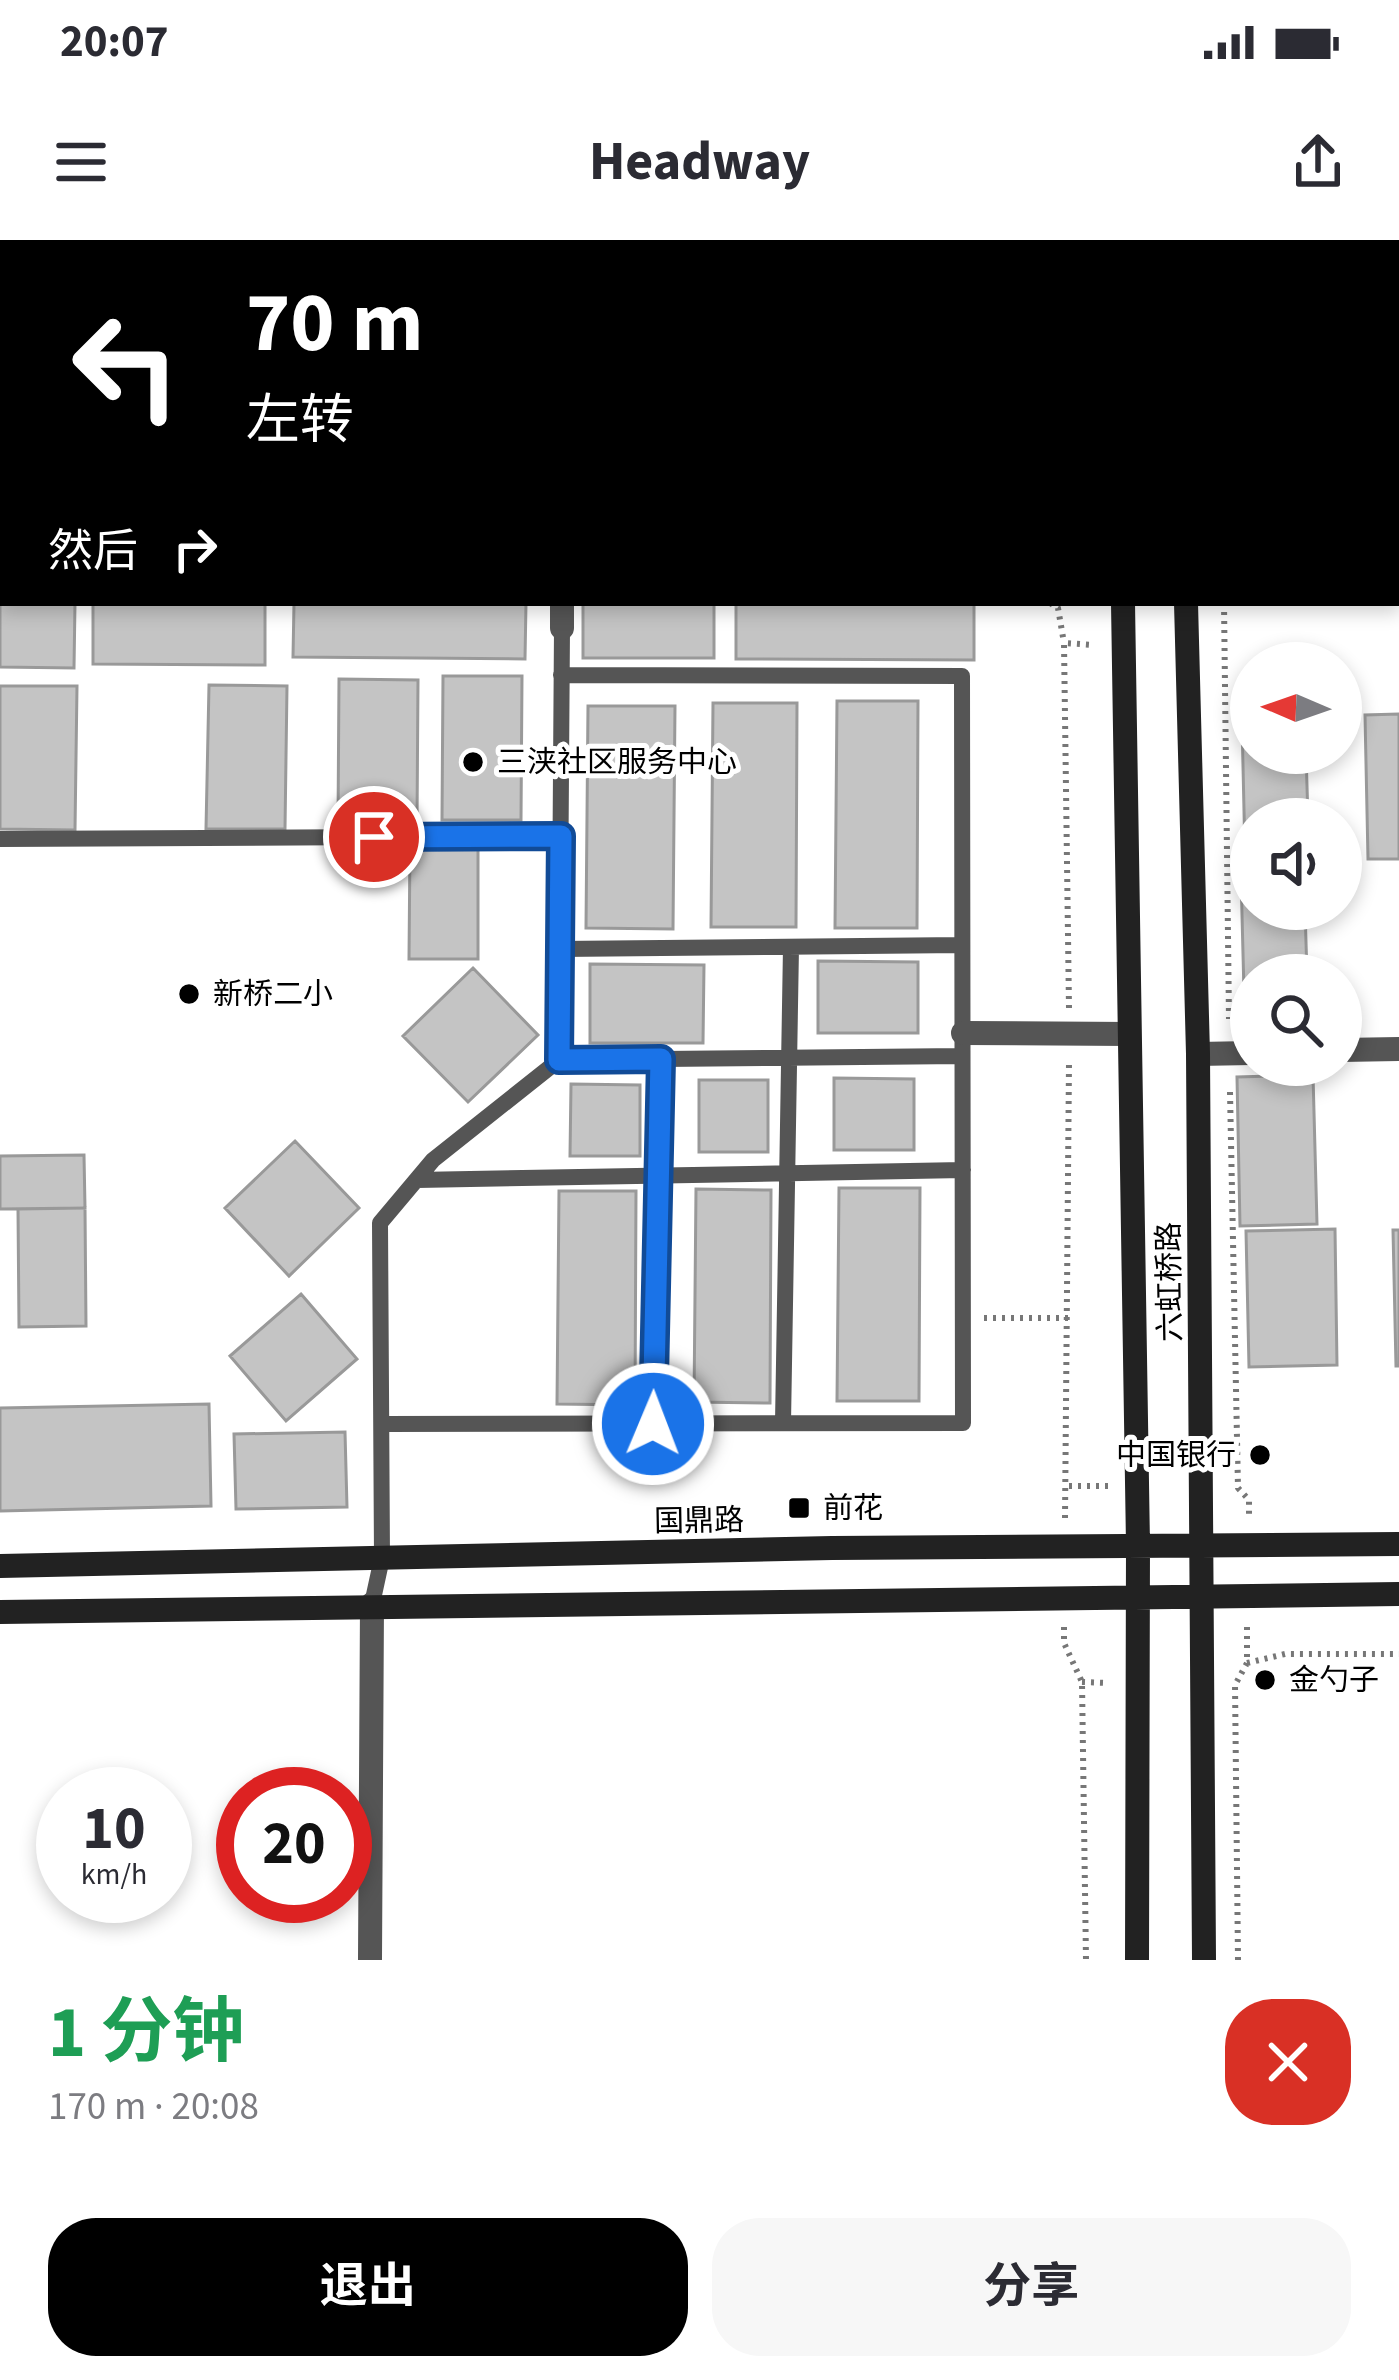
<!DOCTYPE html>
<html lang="zh">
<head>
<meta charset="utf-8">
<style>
	body { margin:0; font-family:"Source Sans 3","Noto Sans SC",sans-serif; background:#f7f7f7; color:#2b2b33; height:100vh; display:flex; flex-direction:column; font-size:45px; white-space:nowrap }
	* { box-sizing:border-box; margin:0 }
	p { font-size:39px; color:#7c7c81 }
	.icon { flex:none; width:66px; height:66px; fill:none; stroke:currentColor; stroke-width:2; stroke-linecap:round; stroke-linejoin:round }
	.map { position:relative; height:1720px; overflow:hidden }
	.sheet { display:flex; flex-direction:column; background:#fff; flex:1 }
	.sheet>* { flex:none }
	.banner { position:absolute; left:0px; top:0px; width:1401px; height:366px; box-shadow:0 6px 18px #0003; background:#000; color:#fff; overflow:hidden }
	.needle { width:78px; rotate:272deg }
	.fabs { position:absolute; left:1230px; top:402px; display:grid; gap:24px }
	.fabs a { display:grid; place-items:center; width:132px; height:132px; border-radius:50%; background:#fff; box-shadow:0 6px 18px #0003; font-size:60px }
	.speed { position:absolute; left:36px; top:1527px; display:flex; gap:24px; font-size:60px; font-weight:700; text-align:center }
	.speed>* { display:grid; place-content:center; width:156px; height:156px; border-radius:50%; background:#fff; box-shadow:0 6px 18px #0003; line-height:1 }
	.speed small { font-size:30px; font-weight:400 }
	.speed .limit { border:18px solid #d22; background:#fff; color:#111 }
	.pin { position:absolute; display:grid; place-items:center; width:102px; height:102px; color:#fff; margin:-51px; border:6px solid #fff; border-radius:50%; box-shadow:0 3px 12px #0007 }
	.me { position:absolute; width:132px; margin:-66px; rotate:1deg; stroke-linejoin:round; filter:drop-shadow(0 0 9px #0008) }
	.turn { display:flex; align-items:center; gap:42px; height:252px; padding:0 48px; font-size:54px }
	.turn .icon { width:156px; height:156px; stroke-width:2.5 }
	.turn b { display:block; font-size:84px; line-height:102px }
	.then { display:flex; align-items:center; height:114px; padding:0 48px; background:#0003; gap:24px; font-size:45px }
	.round { display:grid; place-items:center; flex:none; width:126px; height:126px; border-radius:48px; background:#f7f7f7 }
	.overview { display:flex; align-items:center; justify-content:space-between; height:204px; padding:0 48px }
	h1 { font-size:72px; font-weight:700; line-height:90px; color:#1e9e55 }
	.button { display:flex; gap:24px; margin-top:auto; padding:24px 48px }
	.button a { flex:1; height:138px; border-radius:48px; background:#000; color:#fff; font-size:48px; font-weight:700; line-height:138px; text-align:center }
	.button a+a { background:#f7f7f7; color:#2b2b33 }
	.status { display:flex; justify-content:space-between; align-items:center; height:84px; padding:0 60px; background:#fff; direction:ltr }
	.status svg { height:33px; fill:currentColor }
	header { display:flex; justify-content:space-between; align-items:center; height:156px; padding:0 48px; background:#fff; font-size:54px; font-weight:700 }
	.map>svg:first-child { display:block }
</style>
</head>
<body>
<div class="status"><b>20:07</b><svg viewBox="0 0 49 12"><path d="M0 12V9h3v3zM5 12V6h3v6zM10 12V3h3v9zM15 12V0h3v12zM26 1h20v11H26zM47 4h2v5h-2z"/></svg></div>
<header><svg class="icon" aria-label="menu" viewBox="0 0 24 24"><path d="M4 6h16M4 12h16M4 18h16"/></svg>Headway<svg class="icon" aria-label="share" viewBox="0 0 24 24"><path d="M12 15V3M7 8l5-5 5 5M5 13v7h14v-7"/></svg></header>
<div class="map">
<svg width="1399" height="1720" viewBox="0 0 1399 1720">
	<rect width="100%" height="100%" fill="#fff"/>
	<path fill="#c4c4c4" stroke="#999" stroke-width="3" d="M0 0H44V3H3L0 22Z
		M185 0H258V3H185Z
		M317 0H389V3H317Z
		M449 0H527V3H449Z
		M585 0H652V3H585Z
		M714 0H784V3H714Z
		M844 0H903V3H844Z
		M973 0H1031V3H973Z
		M1233 0H1282V3H1233Z
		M0 353 3 363H75L74 428 0 427Z
		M93 363H265V425L93 424Z
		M294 363H526L525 419 293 417Z
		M583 363H714V418H583Z
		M736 363H974V420L736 419Z
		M443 436H522L521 580H442Z
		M339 439 418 440 417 583H338Z
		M209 445 287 446 285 589H206Z
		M0 446H77L75 590 0 589Z
		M837 461H918L917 688H835Z
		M713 463H797L796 687H711Z
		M588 466H675L673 689 586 688Z
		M1399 474V619H1368L1365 475Z
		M1242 481H1251V513H1306L1308 579H1251V615H1245Z
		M410 604H478V719H409Z
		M1241 635H1251V669H1305L1307 735H1251V791L1245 792Z
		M818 721 918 722V793H818Z
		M590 724 704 725 703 803H590Z
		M473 728 538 795 468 862 403 796Z
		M1313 835 1317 984 1240 986 1237 837Z
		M834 838 914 839V910H834Z
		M699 840H768V912H699Z
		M571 844 640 845V916H570Z
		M295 901 359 968 289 1036 225 968Z
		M84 915 85 968 0 969V916Z
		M839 948H920L919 1161H837Z
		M696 949 771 950 770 1163 694 1162Z
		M559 951H636L635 1165 557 1164Z
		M85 968 86 1086 19 1087 18 969Z
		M1335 989 1337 1125 1249 1127 1246 991Z
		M1393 990H1399V1126H1396Z
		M301 1054 357 1119 286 1181 230 1116Z
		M209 1164 211 1266 0 1271V1168Z
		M345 1192 347 1267 236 1269 234 1194Z"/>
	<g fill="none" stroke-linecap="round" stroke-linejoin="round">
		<path stroke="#777" stroke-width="6" stroke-dasharray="3 6" stroke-linecap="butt" d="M1060 0 1061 3
			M0 275H3
			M1050 363 1058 368 1064 403
			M1224 363 1229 779
			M1069 768 1064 403 1094 405
			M1230 852 1238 1248 1249 1260V1278
			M984 1078H1069
			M1069 1246H1108
			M1065 1278 1069 823
			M1064 1387V1403L1082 1442 1086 1720
			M1247 1423 1285 1414H1399
			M1082 1442 1108 1443
			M1238 1720 1235 1445 1247 1423V1382"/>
		<path stroke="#555" stroke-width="16" d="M415 0V3
			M160 3V0
			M556 3V0
			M688 3V0
			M815 3V0
			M941 3V0
			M0 99H3
			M0 599 561 596
			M560 709 962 705
			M559 820 962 816
			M417 940 963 930
			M783 1183 791 707
			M384 1184 963 1183 962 436 561 435
			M653 1184 661 819
			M372 1364 382 1318 380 983 433 920 559 820 562 388"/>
		<path stroke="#555" stroke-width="24" d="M288 3V0
			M1398 289H1399
			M0 312H3
			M562 388V363
			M963 793 1129 794
			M1341 810 1399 809
			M1198 814 1251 813
			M370 1720 372 1364"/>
		<path stroke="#222" stroke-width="24" d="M1115 0V3
			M1179 0V3
			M1123 363 1138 1305 1137 1720
			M1186 363 1198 814 1204 1720
			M0 1326 832 1308 1399 1304
			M0 1372 1399 1354"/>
	</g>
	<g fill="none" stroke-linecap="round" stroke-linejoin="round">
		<g stroke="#114b97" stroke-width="30">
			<path id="route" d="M374 597 561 596 559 820 661 819 653 1184"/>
		</g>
		<use href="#route" stroke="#1a73e8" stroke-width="21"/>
	</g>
	<g fill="#000" stroke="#fff" stroke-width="4.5">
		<circle cx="473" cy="522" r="12"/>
		<circle cx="189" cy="754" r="12"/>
		<circle cx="1260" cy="1215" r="12"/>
		<rect x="787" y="1256" width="24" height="24" rx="6"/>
		<circle cx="1265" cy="1440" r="12"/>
	</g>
	<g text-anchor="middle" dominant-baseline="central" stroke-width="10" stroke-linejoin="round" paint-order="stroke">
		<g font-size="30" fill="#000" stroke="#fff" text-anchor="start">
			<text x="497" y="522">三浃社区服务中心</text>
			<text x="213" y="754">新桥二小</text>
			<text x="1236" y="1215" text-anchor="end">中国银行</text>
			<text x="823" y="1268">前花</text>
			<text x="1289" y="1440">金勺子</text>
		</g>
		<g font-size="30" fill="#000" stroke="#fff">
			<text transform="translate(1170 1042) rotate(-91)">六虹桥路</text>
			<text transform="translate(699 1281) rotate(-1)">国鼎路</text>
		</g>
	</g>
</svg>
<div class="fabs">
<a><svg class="needle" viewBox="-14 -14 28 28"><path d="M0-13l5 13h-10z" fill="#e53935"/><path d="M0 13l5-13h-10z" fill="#7c7c81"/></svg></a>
<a><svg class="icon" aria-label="sound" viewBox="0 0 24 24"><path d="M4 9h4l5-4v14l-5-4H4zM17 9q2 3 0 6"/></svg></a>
<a><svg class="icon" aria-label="search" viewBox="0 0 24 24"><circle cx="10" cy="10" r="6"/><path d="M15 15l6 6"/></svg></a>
</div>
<div class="speed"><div>10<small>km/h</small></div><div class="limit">20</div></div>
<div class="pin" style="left:374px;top:597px;background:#d93025"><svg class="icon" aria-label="arrive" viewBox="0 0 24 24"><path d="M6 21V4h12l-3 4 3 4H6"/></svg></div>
<svg class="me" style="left:653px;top:1184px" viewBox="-20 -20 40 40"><circle r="17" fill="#1a73e8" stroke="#fff" stroke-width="3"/><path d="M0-11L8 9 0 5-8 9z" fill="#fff"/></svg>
<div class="banner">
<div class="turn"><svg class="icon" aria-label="left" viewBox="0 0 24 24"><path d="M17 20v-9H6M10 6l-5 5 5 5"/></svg><div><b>70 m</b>左转</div></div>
<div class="then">然后<svg class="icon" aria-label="right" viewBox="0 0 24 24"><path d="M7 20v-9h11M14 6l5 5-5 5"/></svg></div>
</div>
</div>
<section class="sheet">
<div class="overview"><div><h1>1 分钟</h1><p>170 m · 20:08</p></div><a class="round" style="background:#d93025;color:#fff"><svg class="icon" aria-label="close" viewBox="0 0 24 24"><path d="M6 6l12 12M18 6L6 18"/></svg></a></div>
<div class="button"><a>退出</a><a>分享</a></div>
</section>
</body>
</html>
